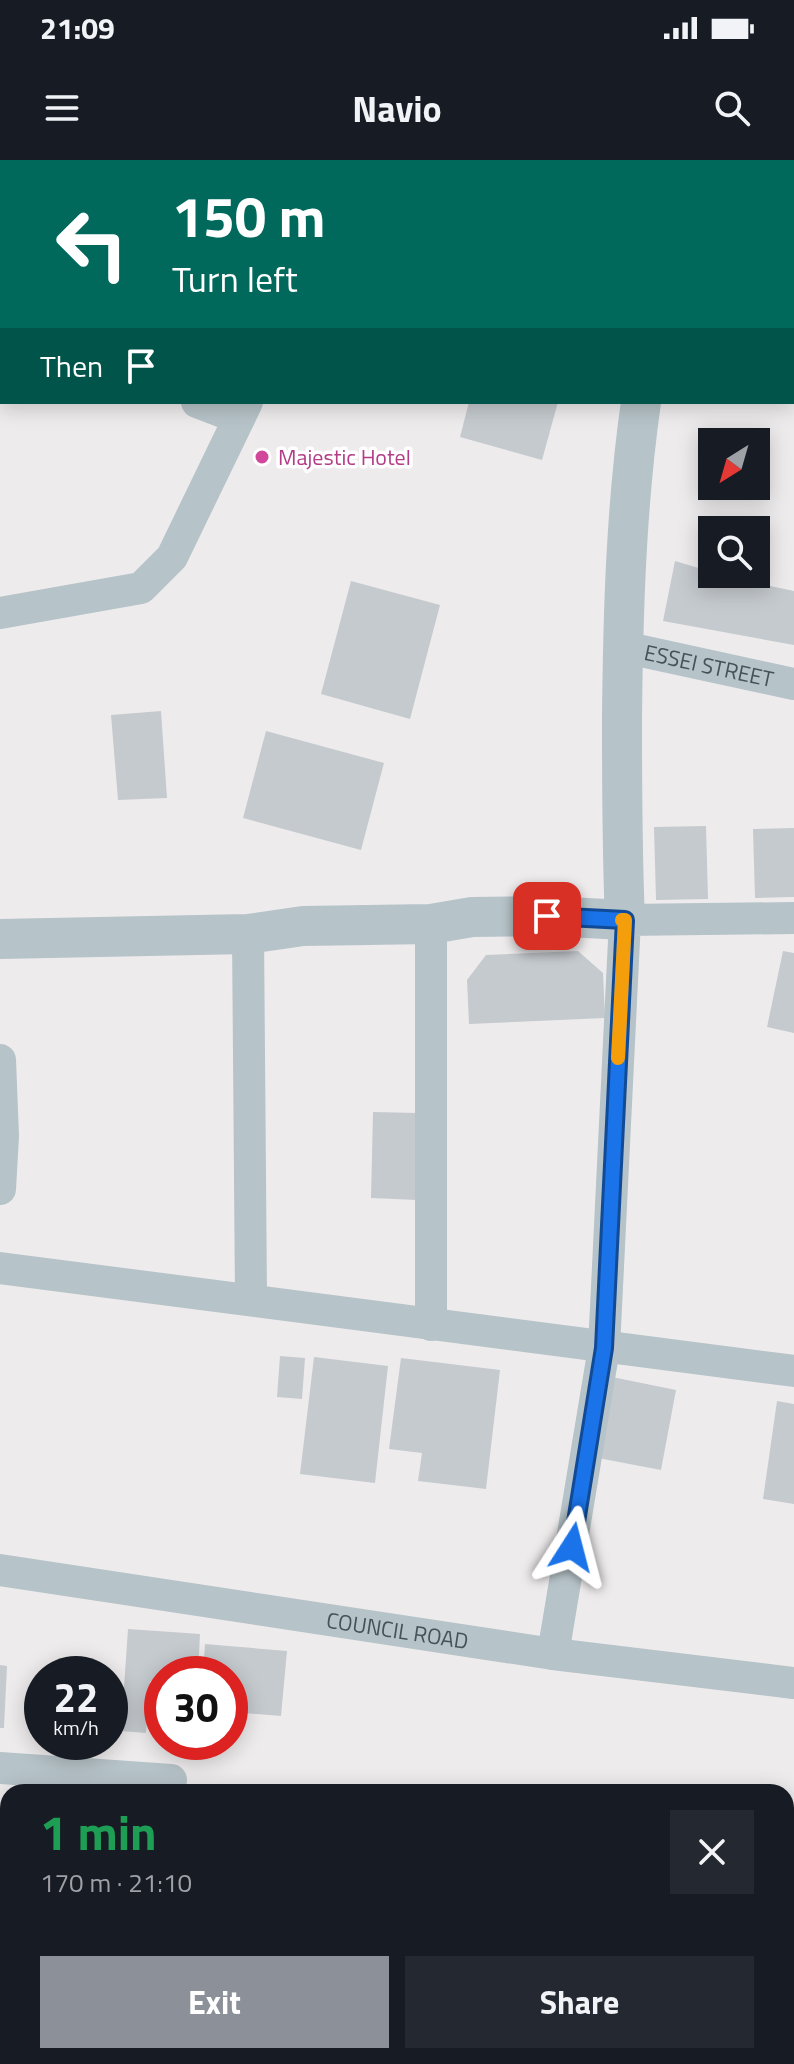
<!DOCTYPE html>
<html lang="en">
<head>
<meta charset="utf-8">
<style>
	body { margin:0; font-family:"Titillium Web",sans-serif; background:#242831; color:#f1f3f6; height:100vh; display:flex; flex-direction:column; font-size:30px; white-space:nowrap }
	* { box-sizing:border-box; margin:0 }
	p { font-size:26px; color:#9ea1a6 }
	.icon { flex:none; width:44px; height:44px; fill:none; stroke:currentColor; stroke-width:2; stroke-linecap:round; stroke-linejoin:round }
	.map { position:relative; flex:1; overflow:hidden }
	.drawer { position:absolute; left:0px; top:1624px; width:794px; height:280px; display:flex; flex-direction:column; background:#171b24; border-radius:24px 24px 0 0; box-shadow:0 4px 20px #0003 }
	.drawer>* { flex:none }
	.banner { position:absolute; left:0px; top:0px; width:794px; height:244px; box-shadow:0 4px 20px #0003; background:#00695c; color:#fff; overflow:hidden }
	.needle { width:52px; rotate:217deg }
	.fabs { position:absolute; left:698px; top:268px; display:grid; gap:16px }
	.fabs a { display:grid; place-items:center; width:72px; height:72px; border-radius:0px; background:#171b24; box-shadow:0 4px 20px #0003; font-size:40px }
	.speed { position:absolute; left:24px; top:1496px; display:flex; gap:16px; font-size:40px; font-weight:700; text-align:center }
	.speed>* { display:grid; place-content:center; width:104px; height:104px; border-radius:50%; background:#171b24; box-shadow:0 4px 20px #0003; line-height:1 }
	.speed small { font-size:20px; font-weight:400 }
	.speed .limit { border:12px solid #d22; background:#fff; color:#111 }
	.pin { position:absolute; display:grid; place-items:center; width:68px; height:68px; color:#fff; margin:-34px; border-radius:16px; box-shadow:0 4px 12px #0006 }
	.me { position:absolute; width:88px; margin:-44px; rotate:9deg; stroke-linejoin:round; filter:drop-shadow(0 0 6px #0008) }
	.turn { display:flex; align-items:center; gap:28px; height:168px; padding:0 40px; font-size:36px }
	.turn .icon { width:104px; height:104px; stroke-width:2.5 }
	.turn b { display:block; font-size:56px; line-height:68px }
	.then { display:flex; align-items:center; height:76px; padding:0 40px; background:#0003; gap:16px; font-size:30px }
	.round { display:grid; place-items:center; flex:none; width:84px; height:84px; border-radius:0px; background:#242831 }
	.overview { display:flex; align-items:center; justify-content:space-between; height:136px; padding:0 40px }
	h1 { font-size:48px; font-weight:700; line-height:60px; color:#1e9e55 }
	.action { display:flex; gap:16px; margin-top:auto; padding:16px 40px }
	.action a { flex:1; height:92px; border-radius:0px; background:#8c9099; color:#fff; font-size:32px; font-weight:700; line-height:92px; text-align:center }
	.action a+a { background:#242831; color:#f1f3f6 }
	.status { display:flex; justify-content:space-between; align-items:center; height:56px; padding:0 40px; background:#171b24; direction:ltr }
	.status svg { height:22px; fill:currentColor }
	header { display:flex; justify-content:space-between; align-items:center; height:104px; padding:0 40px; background:#171b24; font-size:36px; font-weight:700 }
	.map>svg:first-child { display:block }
</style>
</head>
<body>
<div class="status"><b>21:09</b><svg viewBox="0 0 49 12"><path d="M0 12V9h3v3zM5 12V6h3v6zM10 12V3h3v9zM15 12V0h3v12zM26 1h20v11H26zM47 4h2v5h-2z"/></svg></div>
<header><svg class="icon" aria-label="menu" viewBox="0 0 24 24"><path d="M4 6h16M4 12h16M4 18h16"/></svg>Navio<svg class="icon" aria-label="search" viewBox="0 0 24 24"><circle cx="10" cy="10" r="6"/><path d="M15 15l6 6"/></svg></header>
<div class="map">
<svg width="794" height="1904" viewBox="0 0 794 1904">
	<rect width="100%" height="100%" fill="#eeebec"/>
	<path fill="#86e9e9" d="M539 0H794V97L792 2Z"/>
	<path fill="#c5cace" d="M469 242H558L542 300 460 277Z
		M675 401 712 412V414L794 431V485L663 461Z
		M351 421 440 445 410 559 321 534Z
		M161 551 167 638 118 640 111 555Z
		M266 571 384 603 361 690 243 658Z
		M706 666 708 739 656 740 654 667Z
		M794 668V737L755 738 753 669Z
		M578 791 603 813 605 858 469 864 467 820 486 795Z
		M783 791 794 793V873L767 867Z
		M373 952 418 953 417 1040 371 1038Z
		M280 1196 305 1198 302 1239 277 1237Z
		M314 1197 388 1206 375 1323 300 1314Z
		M401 1198 500 1210 486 1329 418 1321 422 1293 389 1289Z
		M612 1217 676 1230 661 1310 598 1298Z
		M777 1241 794 1244V1344L763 1339Z
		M128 1469 200 1474 198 1514H162V1522L150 1521 146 1573 121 1571Z
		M205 1484 287 1491 281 1556 232 1552 235 1517 230 1516V1514H203Z
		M0 1505 7 1506 4 1568H0Z
		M0 1845 8 1870V1896H15L18 1904H0Z
		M429 1896H485L479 1904H423Z
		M565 1896H621L616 1904H559Z"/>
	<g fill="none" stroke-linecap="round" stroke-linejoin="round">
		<g stroke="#b6c3c8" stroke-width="32">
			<path d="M0 167 2 168"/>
			<path d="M197 242 239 258"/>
			<path d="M0 453 141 428 172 397 247 242"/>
			<path id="s1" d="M623 487 794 524"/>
			<path d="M248 774 251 1139"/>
			<path d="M0 900 3 976 0 1029"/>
			<path d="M0 1108 794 1211"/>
			<path d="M431 1165V764"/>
			<path id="s2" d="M0 1410 553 1494 794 1523"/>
			<path d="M553 1494 604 1188 625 760 794 758"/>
			<path d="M0 1608 171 1620"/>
			<path d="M0 1785 8 1813"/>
			<path d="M786 1825 794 1806"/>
			<path d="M781 1896 794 1904"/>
			<path d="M388 1904 393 1896"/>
			<path d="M749 1904 754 1896"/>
		</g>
		<path stroke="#b6c3c8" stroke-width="40" d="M218 0 223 2
			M792 209 794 210
			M0 779 248 774 303 766 431 764 472 757 547 756 625 760C622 693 622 626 622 559 623 453 626 347 641 242"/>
	</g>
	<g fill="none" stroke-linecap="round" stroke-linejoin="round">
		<g stroke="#114b97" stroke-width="20">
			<path id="route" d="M547 756 625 760 604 1188 572 1387"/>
		</g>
		<use href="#route" stroke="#1a73e8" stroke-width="14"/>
		<path stroke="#f59e0b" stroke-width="14" d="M618 898 625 760H622"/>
	</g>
	<circle fill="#d1479c" stroke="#fff" stroke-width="3" cx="262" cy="297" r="8"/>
	<g text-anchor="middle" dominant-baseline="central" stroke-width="7" stroke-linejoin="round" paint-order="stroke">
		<g font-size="22" fill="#b23c85" stroke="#fff" text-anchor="start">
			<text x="278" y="297">Majestic Hotel</text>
		</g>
		<g font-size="22" fill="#445358" stroke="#fff">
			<text stroke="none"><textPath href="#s1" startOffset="88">ESSEI STREET</textPath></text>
			<text stroke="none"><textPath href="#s2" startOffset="402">COUNCIL ROAD</textPath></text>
		</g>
	</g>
</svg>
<div class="fabs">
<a><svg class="needle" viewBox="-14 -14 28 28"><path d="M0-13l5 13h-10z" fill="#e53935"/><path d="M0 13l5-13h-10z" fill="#9ea1a6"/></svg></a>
<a><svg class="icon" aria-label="search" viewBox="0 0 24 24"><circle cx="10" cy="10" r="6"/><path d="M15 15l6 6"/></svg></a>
</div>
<div class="speed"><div>22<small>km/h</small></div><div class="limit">30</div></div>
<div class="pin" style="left:547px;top:756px;background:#d93025"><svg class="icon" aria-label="arrive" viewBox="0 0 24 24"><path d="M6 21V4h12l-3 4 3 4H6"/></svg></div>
<svg class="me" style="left:572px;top:1387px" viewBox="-20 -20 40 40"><path d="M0-17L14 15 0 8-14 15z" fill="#1a73e8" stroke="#fff" stroke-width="4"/></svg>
<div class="banner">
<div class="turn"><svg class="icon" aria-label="left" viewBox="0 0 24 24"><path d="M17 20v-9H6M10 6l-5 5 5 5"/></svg><div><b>150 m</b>Turn left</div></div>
<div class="then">Then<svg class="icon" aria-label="arrive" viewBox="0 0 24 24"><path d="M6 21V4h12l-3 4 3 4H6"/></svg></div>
</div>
<section class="drawer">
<div class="overview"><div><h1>1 min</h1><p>170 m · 21:10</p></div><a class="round"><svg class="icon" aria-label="close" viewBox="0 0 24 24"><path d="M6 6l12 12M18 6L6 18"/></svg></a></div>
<div class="action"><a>Exit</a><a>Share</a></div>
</section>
</div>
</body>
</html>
